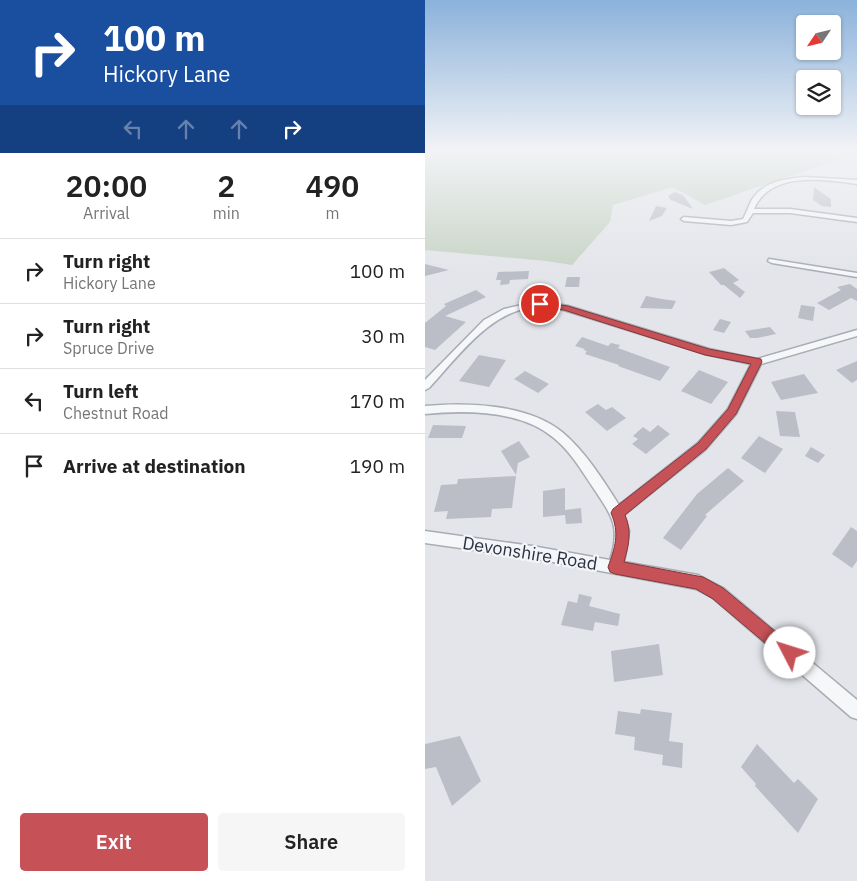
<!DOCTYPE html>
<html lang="en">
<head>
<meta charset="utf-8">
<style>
	body { margin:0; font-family:"IBM Plex Sans",sans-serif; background:#f6f6f6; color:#222; height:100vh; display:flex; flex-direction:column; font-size:19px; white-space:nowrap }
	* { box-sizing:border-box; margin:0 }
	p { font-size:16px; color:#767676 }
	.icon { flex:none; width:28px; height:28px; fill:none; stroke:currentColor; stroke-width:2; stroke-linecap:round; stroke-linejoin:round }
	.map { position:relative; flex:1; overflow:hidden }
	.drawer { display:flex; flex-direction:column; background:#fff; width:425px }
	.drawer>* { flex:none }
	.banner { background:#1a4fa0; color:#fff; overflow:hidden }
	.needle { width:32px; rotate:235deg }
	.controls { position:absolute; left:371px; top:15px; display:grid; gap:10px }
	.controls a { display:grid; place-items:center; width:45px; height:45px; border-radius:5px; background:#fff; box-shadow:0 1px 4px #0004; font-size:25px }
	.pin { position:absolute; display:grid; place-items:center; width:42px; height:42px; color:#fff; margin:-21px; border:2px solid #fff; border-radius:50%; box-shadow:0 1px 5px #0007 }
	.me { position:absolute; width:55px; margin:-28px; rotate:310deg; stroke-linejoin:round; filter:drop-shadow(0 0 4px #0008) }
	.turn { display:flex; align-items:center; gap:18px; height:105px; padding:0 20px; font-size:22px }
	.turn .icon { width:65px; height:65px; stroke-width:2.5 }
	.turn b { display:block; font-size:35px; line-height:42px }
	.lanes { display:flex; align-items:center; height:48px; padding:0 20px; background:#0003; justify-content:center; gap:25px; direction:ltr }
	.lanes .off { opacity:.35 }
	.eta { display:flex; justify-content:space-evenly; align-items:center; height:85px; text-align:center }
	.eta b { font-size:30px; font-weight:600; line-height:35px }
	.primary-button { display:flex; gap:10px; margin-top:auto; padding:10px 20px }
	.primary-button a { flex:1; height:58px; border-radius:5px; background:#c65258; color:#fff; font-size:20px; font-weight:600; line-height:58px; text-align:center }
	.primary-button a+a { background:#f6f6f6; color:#222 }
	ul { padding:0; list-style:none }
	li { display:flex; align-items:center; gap:15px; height:65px; padding:0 20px; border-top:1px solid #e0e0e0 }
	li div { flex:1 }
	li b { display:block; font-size:19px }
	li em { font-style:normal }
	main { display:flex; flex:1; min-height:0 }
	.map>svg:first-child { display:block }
</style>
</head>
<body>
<main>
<section class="drawer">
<div class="banner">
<div class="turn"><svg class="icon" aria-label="right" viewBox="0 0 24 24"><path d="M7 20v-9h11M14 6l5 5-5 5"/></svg><div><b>100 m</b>Hickory Lane</div></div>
<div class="lanes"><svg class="icon off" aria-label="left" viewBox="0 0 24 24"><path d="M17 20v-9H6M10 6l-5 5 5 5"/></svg><svg class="icon off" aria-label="ahead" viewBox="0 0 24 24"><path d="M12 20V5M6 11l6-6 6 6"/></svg><svg class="icon off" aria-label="ahead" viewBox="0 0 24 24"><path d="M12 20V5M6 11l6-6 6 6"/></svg><svg class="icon" aria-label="right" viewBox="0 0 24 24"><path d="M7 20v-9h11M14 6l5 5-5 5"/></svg></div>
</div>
<div class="eta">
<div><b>20:00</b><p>Arrival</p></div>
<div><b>2</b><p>min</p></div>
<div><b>490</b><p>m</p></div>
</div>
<ul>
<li><svg class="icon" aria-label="right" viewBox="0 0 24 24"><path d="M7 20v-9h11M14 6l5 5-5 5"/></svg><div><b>Turn right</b><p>Hickory Lane</p></div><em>100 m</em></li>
<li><svg class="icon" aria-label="right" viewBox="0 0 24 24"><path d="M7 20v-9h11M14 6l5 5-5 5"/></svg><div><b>Turn right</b><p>Spruce Drive</p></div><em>30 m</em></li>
<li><svg class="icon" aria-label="left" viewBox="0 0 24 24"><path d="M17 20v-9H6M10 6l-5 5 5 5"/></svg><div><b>Turn left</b><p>Chestnut Road</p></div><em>170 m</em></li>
<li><svg class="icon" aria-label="arrive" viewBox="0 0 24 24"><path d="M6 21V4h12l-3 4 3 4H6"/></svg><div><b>Arrive at destination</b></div><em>190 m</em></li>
</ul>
<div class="primary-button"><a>Exit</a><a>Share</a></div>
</section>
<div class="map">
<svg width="432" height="881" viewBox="0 0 432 881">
	<rect width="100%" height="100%" fill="#e3e5ea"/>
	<path fill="#c7d4c5" d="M51 150H432V153L280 205 248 187 188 205 185 222 147 265 121 261 0 250V155Z"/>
	<path fill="#bbbec7" d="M389 187 406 199V207L397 206 388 200Z
		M250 192 258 195 268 209 246 200 243 196Z
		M231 206 242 208 237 216 224 221Z
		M0 264 24 270 0 276Z
		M299 268 314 280 308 283 320 292 315 298 299 285H296L284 272Z
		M104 271 103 279 85 280 84 284 75 285 76 280H71L73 272Z
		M142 277H155L154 287H140Z
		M425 284 432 289V301L426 298 404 310 392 303 416 290 412 287Z
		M51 290 61 297 20 316 41 322 10 350 0 347V323L21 306 19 304Z
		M221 296 237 299 251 301 247 309 215 308Z
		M376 305 390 307 388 321 373 318Z
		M295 319 306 322 299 333 288 330Z
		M345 327 351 334 332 338H325L320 331Z
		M157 337 183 346 186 343 195 345 193 348 245 367 235 381 193 366 194 365 160 354 162 351 158 350 160 349 150 346Z
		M54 355 81 360 64 387 34 381Z
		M432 361V380L427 383 411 370Z
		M274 370 303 382 286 404 256 391Z
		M100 371 124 384 113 393 89 379Z
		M379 374 393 393 356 400 346 382Z
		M173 404 181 410 187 407 201 418 182 431 160 412Z
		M351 411 370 412 375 437 355 436Z
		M8 425 41 426 37 438H3Z
		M233 425 245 434 221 454 207 444 213 439 208 436 218 427 225 432Z
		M334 436 358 449 340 473 316 458Z
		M94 441 105 457 93 463 91 475 76 451Z
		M386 447 400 455 393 463 380 456Z
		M303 468 319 481 280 515 282 516 256 550 238 538 272 494Z
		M91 476 87 508 67 509 66 517 21 519 23 511 9 512 16 485 32 484 33 479Z
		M140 488V510L156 508 157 523 141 524 140 515 118 517V491Z
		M426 527 432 531V561L427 568 407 554Z
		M154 594 167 597 164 606 195 614 193 626 170 622 168 631 136 625 143 601 152 603Z
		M234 644 238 675 189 682 186 651Z
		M216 709 247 713 244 741 258 743 257 768 237 765 238 755 209 750 210 737 190 734 193 711 215 714Z
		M35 736 56 781 27 806 11 767 0 769V744Z
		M332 744 369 783 373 779 393 799 373 833 330 786 331 784 316 767Z"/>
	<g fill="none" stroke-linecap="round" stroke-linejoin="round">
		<g stroke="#a8acb4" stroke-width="3">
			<path id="minor" d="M379 177 432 180V184C399 179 345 171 329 209H365L432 218V222L365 213H328L322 222 306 225 259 221 256 219 259 217 306 221 318 219C322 212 324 204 328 198 340 181 360 179 379 177Z
				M344 259 432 273V277L347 263 343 261Z
				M115 301 143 306 284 349 332 359 432 330V336L336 364 311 414 281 449 199 515 204 531 199 562 273 575 298 588 432 700V719L426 717 288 598 271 589 107 558 0 543V531L107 546 185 560C196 527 187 516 169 489 157 471 146 452 129 438 96 410 41 410 0 414V406C42 402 103 404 137 432 160 451 178 480 194 505L273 443 303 409 326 364 280 354 139 310C131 309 123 307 116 307 68 306 33 357 4 388L0 390V380L59 320 79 309Z"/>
		</g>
		<g stroke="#a3a9b5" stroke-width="2">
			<path id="major" d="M0 150H12L0 153Z"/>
		</g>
		<path stroke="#bdc0c6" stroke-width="1" stroke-dasharray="2 2" stroke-linecap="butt" d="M307 150 321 165 342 177 341 180
			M339 150 358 165 372 172
			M17 152 42 150
			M3 158 21 160"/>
		<use href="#minor" fill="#f6f7f9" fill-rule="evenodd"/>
		<use href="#major" fill="#fff" fill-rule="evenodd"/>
	</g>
	<linearGradient id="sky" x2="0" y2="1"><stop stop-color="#8bb2db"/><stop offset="0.55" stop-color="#f2f3f6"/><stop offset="1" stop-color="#f2f3f6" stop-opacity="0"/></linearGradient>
	<rect width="432" height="273" fill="url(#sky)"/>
	<path fill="#c65258" stroke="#813539" d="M115 302 143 306 284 349 336 359 337 362 311 414 281 449 200 515C207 531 204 545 199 562L278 577 298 588 370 648 373 653 370 659 365 661 359 659 288 599 271 589 190 574 185 572 183 567C190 547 195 534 186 513L188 509 273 443 303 409 326 364 280 355 139 310 112 306V303Z"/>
	<g text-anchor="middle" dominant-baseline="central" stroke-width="4.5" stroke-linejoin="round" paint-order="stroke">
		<g font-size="18" fill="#2c3242" stroke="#f3f5f8">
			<text transform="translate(105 553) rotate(9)">Devonshire Road</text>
		</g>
	</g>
</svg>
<div class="controls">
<a><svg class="needle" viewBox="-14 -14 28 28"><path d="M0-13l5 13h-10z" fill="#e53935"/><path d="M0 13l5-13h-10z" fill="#767676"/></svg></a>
<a><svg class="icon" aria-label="layers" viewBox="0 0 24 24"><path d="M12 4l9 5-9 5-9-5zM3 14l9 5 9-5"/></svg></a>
</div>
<div class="pin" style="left:115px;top:304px;background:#d93025"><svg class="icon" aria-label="arrive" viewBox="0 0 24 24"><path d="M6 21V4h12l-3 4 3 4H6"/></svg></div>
<svg class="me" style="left:365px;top:653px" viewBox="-20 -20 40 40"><circle r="19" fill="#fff"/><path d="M0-13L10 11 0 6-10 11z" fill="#c65258"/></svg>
</div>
</main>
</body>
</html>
